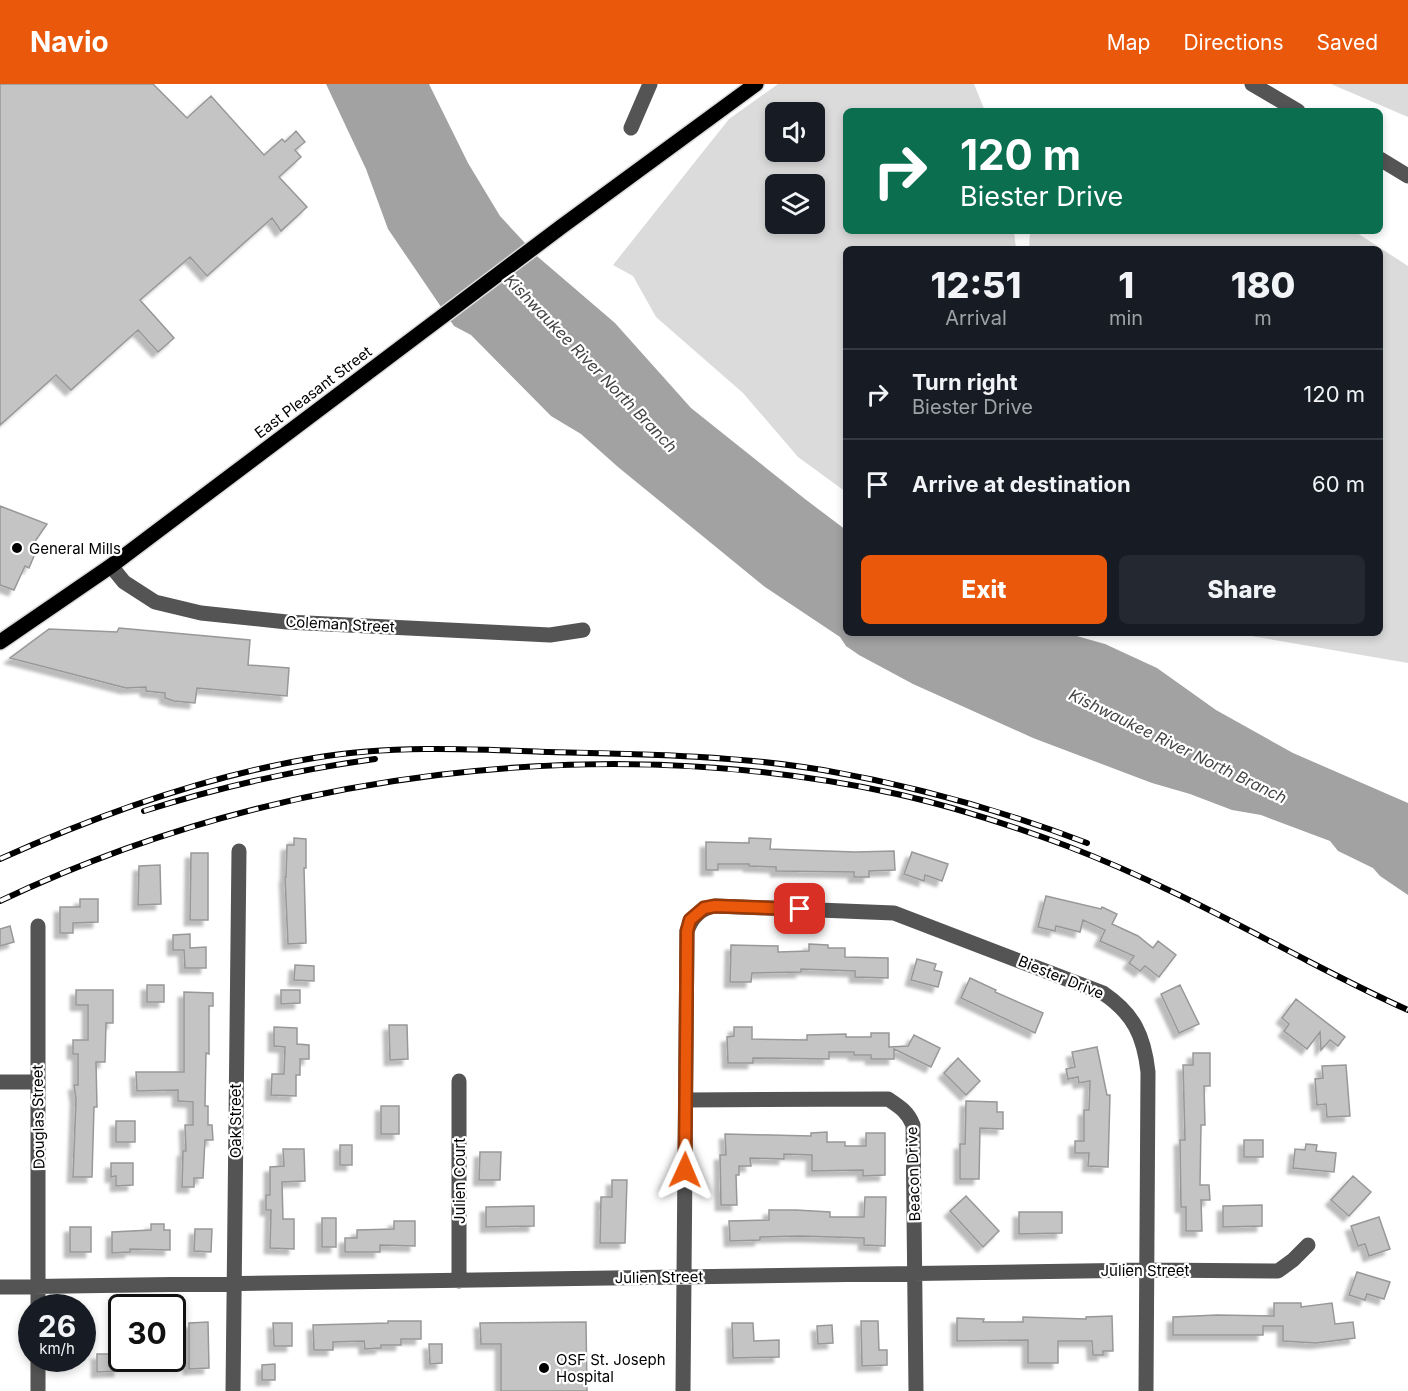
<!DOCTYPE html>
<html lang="en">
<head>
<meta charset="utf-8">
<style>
	body { margin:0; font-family:Inter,sans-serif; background:#242831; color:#f1f3f6; height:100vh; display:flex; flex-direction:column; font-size:22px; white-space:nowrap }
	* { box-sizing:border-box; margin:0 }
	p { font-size:20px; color:#9ea1a6 }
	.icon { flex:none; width:33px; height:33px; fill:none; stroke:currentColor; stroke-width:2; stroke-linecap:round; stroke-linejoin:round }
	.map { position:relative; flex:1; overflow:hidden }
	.details { position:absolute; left:843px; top:162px; width:540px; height:390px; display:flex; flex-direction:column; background:#171b24; border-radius:9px; box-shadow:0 3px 9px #0003 }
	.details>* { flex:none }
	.guide { position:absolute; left:843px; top:24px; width:540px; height:126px; border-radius:9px; box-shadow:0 3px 9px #0003; background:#0b6e4f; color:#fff; overflow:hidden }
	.tools { position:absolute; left:765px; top:18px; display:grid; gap:12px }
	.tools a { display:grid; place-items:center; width:60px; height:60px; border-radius:9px; background:#171b24; box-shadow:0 3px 9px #0003; font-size:30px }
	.speed { position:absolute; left:18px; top:1210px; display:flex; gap:12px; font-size:30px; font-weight:700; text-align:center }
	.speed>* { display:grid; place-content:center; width:78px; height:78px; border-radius:50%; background:#171b24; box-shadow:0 3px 9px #0003; line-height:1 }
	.speed small { font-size:15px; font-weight:400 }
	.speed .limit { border:3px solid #111; border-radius:9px; background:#fff; color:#111 }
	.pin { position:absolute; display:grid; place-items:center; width:51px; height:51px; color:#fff; margin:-26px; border-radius:12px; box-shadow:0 3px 9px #0006 }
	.me { position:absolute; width:66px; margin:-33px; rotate:1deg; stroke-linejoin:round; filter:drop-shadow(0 0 4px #0008) }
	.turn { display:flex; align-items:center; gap:21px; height:126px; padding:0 18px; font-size:27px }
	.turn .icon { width:78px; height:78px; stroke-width:2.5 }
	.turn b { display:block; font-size:42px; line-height:51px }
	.eta { display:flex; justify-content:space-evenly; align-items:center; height:102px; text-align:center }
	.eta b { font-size:36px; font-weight:800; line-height:42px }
	.action { display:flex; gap:12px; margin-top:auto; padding:12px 18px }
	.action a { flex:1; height:69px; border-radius:9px; background:#ea580c; color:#fff; font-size:24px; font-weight:800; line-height:69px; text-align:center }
	.action a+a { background:#242831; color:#f1f3f6 }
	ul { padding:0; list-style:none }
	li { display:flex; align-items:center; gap:18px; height:90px; padding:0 18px; border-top:2px solid #363941 }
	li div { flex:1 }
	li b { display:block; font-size:22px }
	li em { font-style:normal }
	header { display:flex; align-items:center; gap:36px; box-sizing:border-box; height:84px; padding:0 30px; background:#ea580c; color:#fff }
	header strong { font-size:28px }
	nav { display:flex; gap:33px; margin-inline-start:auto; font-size:21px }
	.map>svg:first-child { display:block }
</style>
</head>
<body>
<header>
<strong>Navio</strong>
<nav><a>Map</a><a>Directions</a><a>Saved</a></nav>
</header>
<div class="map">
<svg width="1408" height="1307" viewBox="0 0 1408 1307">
	<defs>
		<filter id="shadow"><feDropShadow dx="-5.5" dy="5.5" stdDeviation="1.5" flood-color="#0004"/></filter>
	</defs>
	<rect width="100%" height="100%" fill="#fff"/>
	<path fill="#dbdbdb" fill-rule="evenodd" d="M778 0H974L985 27H846V147H1014L1016 165H846V408L798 373 743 309 656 233 633 192 613 181 729 35ZM776 28H814V68H776ZM814 100V140H776V100Z
		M1331 0H1408V33Z
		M1030 147H1354L1408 182V579L1234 549H1380V165H1029Z"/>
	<path fill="#a2a2a2" d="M326 0H429L468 79 500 132 538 173 615 239 691 324 805 415 846 446V549H1066L1105 560 1157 584 1216 626 1293 669 1408 719V811L1380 792 1373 784 1338 767 1330 757 1261 731 1232 726 1190 710 1152 699 1033 654 913 600 859 571 846 562 840 553 765 503 618 383 581 350 551 332 471 251 454 242 388 145 366 85Z"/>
	<path fill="#c4c4c4" stroke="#989898" stroke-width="1.5" filter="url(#shadow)" d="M0 0H153L187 34 211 12 264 71 282 55 285 58 296 47 305 58 295 66 301 73 279 93 307 123 281 147 272 134 207 192 190 173 140 216 174 254 158 268 138 246 71 306 56 291 0 341Z
		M0 422 47 440 31 463 37 465 29 484 25 482 14 506 0 501Z
		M119 544 250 556 248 581 289 584 287 612 197 604 195 619 174 617 165 614V609L146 607V603L126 604 10 574 49 545 117 548Z
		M294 754 306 755V784H304L306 859 288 860 285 793H286L287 761H294Z
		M749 754 771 755 770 765 855 768 894 767 895 786 869 787V793H854V788L776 787V783L749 782V780H718V786H706V758L749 759Z
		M912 768 948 780 942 797 925 791 924 797 904 790Z
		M191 769H208V836H190Z
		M160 781 161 820 138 821 139 782Z
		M1046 812 1101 825 1102 823 1117 830 1112 840 1138 852 1153 864 1158 857 1176 871 1159 893 1145 882 1140 887 1129 879 1134 872 1100 857 1105 846 1083 836 1080 848 1056 842 1055 847 1038 843Z
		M80 815H98V838L73 839V849H60V823H80Z
		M10 842 14 858 0 862V845Z
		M190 850V864L206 863V884H185L184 866H173V851Z
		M809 860 828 861V864H845V873L888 874V894L855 893V887L801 885V888L752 889 751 898H730L731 861 778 862V868L809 867Z
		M917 875 936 880 934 886 942 888 938 903 911 896Z
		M295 881 314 882V897L294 896Z
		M970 894 996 906 995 908 1043 929 1035 949 961 914Z
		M147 901H164V918H147Z
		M1180 901 1199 940 1179 949 1161 910Z
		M76 906H113V939H106L105 978H96L97 1023H94L92 1093H73L76 1015 74 1001H78V970H73V956H88V921H76Z
		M281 906H300V919L281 920Z
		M184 908 213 909V922H209V970L206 969 205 1022H208V1041H212L213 1056H205L203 1094H194V1103H182L183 1067H186L185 1041H193V1018L178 1017V1006L137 1007 136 988H184Z
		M1296 915 1345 953 1338 962 1330 956 1321 966 1320 948 1307 965 1284 947 1289 940 1282 934Z
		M389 941H407L408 975 390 976Z
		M274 943 297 944V960L309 961V975H300V991H296V1012L271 1011 272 990H284L285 963 274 962Z
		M734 943H752V955L807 956V951L846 950V953H871V949H889V963L908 962 914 951 940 964 931 983 894 965V975H871V971H854V968H829V975L753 974V979H728L727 953 734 952Z
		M1097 963 1107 1011H1110L1108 1083 1088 1082 1089 1069H1075V1057H1084V1026H1089L1090 997 1079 999 1078 993 1068 995 1066 985 1075 983 1072 968Z
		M1193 969H1210V1002H1204L1205 1041H1201L1200 1101H1209L1210 1116H1201L1202 1147H1186V1123H1181L1180 1056H1185L1183 981H1193Z
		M958 974 980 997 966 1011 944 989Z
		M1346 981 1350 1032 1327 1033 1326 1020 1317 1021 1315 995 1323 994 1322 982Z
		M966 1017 997 1018V1028H1003V1045L980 1044 979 1095H960V1060H965Z
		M381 1022H399V1050H381Z
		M116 1037H135V1058H116Z
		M827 1048V1058H845V1062H866V1049H885V1091L863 1092V1086L812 1087V1071L784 1070V1075L750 1074 751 1082H739V1091H736L737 1121H721L720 1071H726L725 1050 811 1052V1049Z
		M1244 1056H1263V1073H1244Z
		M1306 1060 1317 1061 1316 1067 1336 1069 1334 1088 1293 1084 1295 1065 1305 1066Z
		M340 1061H352V1081H340Z
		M283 1065H304L305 1097 282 1098 283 1135H294V1165L270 1164 271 1126H266V1111H270V1083L284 1082Z
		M480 1068H501L500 1096H479Z
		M111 1079H133V1101L116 1102V1092L111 1093Z
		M1353 1092 1371 1108 1349 1132 1331 1116Z
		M612 1096H627L625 1159H600L601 1113H612Z
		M966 1112 999 1147 983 1163 950 1127Z
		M865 1113H886L885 1162 864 1161V1154L800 1152 760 1153V1156L730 1157 729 1137 769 1136V1126H796L830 1128V1133H864Z
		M1262 1121V1142L1223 1143V1122Z
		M534 1122V1142L486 1143V1123Z
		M1019 1128H1062V1149L1019 1150Z
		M1379 1133 1390 1165 1369 1172 1365 1160 1358 1162 1351 1142Z
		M322 1134H336V1163H322Z
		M394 1137H415V1162L380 1161V1168H345V1154H357V1146L394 1145Z
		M151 1140H164V1146H170V1166L130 1165V1168L112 1169V1148L151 1146Z
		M70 1143H91V1168H70Z
		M195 1145H212L211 1168 194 1167Z
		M1357 1188 1390 1198 1384 1215 1367 1210 1365 1216 1349 1211Z
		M1274 1219H1301V1223L1332 1219 1335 1240 1353 1238 1355 1254 1316 1259 1283 1257V1242H1263V1251H1173V1233L1217 1231 1274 1232Z
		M1112 1232 1113 1267H1103V1271H1093L1092 1257H1058V1279H1028V1256L957 1257V1234L984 1235 983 1238H1023V1233L1086 1235V1233Z
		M388 1237H421V1255H401V1261H381V1264L365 1265 364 1257 333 1258V1266H314L313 1241 388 1239Z
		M861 1237H878L879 1266H887V1281L862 1282Z
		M208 1238 209 1284 189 1285V1239Z
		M586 1238 587 1307H501V1260H481L480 1239Z
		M273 1239H292V1262H274Z
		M732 1239H753L754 1257 779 1256V1273L733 1274Z
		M832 1241 833 1259 818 1260 817 1242Z
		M429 1260H442V1279L430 1280Z
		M97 1270H119V1287L97 1288Z
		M275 1280V1296H262V1281Z"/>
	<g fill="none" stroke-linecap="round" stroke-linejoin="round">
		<g stroke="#dbdbdb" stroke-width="18">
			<path id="major" d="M0 558 111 482 561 143 756 0"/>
		</g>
		<path stroke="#545454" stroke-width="15" d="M1252 0 1298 27
			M631 44 650 0
			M1380 75 1408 92
			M111 482 124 498 155 518 201 529 287 538 509 549 550 551 583 546
			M38 842V1224
			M0 998H37
			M686 1016 888 1015C900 1023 908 1028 913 1041L916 1307
			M459 1197V997
			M0 1203 1147 1186 1278 1187 1293 1176 1308 1161
			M38 1307V1275
			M233 1307 239 767
			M683 1307 687 847C692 833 700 825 715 822L894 829 1103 909C1134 930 1144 952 1148 988L1146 1307"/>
		<use href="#major" stroke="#000" stroke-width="15"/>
		<g stroke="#000" stroke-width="6">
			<path id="rail" d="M144 727C219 703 296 686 375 675
				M0 775C100 730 206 692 314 674 392 661 471 665 549 668 640 670 733 671 823 686 914 702 1001 726 1087 759
				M0 817C273 687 601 646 897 710 955 723 1013 742 1067 762 1151 794 1229 836 1308 877 1341 894 1374 911 1408 926"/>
		</g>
		<use href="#rail" stroke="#fff" stroke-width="4" stroke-dasharray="11" stroke-linecap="butt"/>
	</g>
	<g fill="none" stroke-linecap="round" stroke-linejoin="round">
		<g stroke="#983908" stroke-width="15">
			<path id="route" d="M685 1086 687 847 690 836 704 824 715 822 800 825"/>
		</g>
		<use href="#route" stroke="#ea580c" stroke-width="10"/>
	</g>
	<g fill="#000" stroke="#fff" stroke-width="2">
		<circle cx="17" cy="464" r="6"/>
		<circle cx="544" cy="1284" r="6"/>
	</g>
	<g text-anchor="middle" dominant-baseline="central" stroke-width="4.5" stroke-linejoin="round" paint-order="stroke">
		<g font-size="15" fill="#000" stroke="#fff">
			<text transform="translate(313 308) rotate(-37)">East Pleasant Street</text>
			<text transform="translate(340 540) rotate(3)">Coleman Street</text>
			<text transform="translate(1061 893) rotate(22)">Biester Drive</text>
			<text transform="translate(38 1033) rotate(-91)">Douglas Street</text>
			<text transform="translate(235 1037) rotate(-90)">Oak Street</text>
			<text transform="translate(913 1090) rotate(-92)">Beacon Drive</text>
			<text transform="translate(459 1097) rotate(-90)">Julien Court</text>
			<text x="1145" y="1186">Julien Street</text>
			<text transform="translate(659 1193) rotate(-1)">Julien Street</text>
		</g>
		<g font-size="15" fill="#000" stroke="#fff" text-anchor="start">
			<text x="29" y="464">General Mills</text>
			<text x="556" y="1275">OSF St. Joseph<tspan x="556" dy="17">Hospital</tspan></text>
		</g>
		<g font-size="16" font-style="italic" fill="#434343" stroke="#fff">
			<text transform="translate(591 279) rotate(46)">Kishwaukee River North Branch</text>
			<text transform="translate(1178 662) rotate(26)">Kishwaukee River North Branch</text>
		</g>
	</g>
</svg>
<div class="tools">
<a><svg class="icon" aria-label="sound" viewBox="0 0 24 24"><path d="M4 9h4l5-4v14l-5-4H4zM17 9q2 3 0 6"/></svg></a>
<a><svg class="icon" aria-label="layers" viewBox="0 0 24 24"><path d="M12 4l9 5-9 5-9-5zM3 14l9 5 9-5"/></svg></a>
</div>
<div class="speed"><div>26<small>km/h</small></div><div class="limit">30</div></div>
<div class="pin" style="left:800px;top:825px;background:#d93025"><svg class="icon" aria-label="arrive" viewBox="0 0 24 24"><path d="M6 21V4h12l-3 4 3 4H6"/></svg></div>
<svg class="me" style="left:685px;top:1086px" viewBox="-20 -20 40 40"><path d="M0-17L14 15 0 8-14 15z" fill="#ea580c" stroke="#fff" stroke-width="4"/></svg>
<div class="guide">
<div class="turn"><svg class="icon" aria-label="right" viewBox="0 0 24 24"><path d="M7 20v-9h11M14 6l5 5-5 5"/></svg><div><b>120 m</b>Biester Drive</div></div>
</div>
<section class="details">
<div class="eta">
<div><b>12:51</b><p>Arrival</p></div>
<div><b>1</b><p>min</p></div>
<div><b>180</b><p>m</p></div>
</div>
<ul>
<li><svg class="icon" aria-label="right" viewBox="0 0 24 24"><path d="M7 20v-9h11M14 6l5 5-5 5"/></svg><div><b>Turn right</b><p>Biester Drive</p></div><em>120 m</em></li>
<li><svg class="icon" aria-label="arrive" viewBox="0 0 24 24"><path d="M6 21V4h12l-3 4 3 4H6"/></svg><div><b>Arrive at destination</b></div><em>60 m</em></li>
</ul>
<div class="action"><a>Exit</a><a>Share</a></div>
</section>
</div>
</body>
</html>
